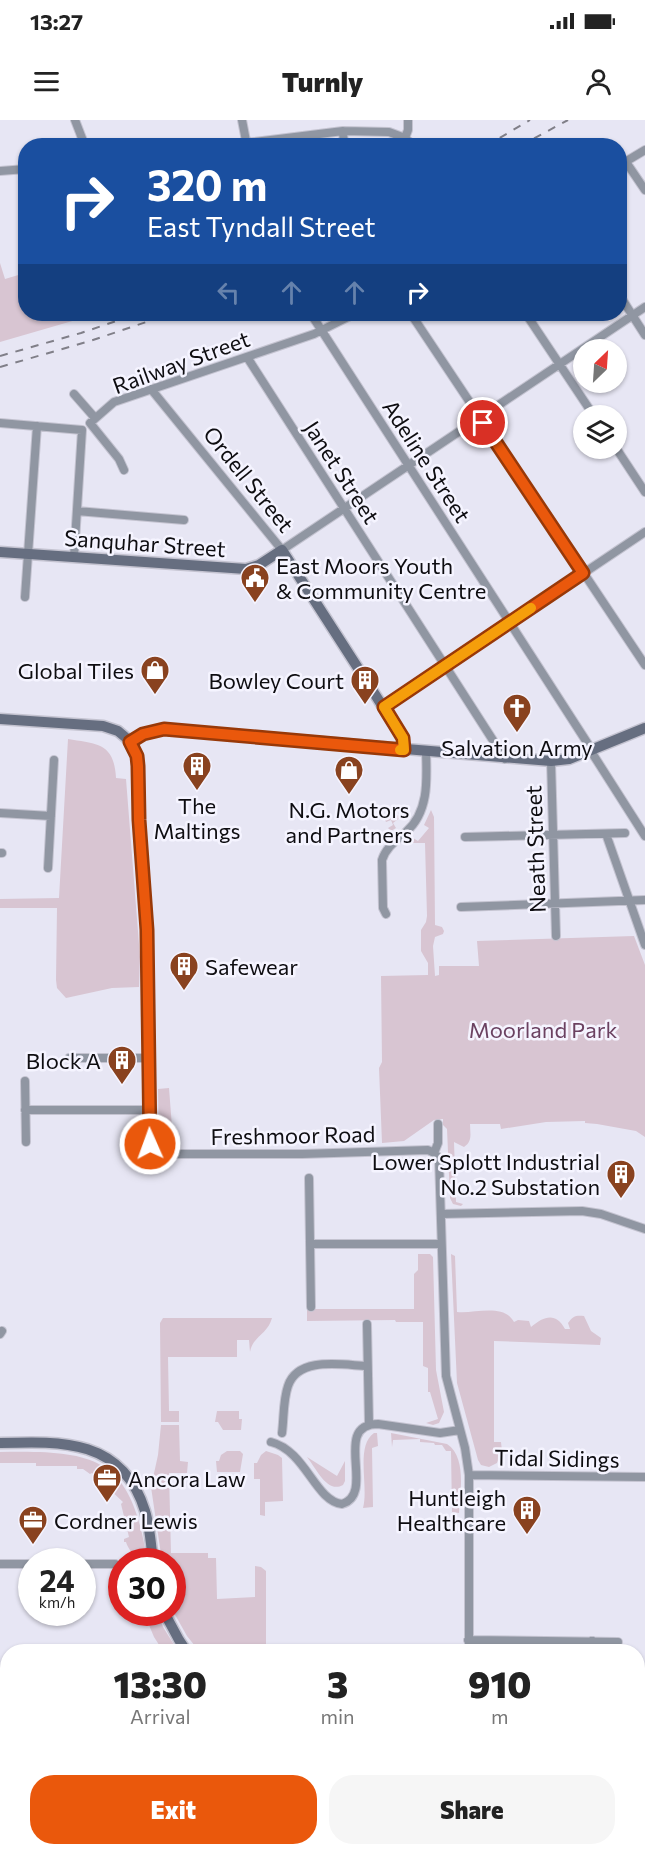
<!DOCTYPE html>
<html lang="en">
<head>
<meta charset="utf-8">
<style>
	body { margin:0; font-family:Commissioner,sans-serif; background:#f6f6f6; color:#222; height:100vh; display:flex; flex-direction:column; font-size:22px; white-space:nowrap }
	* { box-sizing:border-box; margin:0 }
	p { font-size:20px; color:#767676 }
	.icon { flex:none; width:33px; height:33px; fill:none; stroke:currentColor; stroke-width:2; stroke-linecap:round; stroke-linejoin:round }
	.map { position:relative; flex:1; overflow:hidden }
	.drawer { position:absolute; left:0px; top:1524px; width:645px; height:212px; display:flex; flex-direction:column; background:#fff; border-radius:24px 24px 0 0; box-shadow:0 2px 4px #0004 }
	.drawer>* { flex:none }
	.banner { position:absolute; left:18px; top:18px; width:609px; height:183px; border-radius:24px; box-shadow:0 2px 4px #0004; background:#1a4fa0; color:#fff; overflow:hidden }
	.needle { width:39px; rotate:25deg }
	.buttons { position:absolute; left:573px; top:219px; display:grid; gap:12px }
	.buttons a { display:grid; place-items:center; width:54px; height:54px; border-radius:50%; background:#fff; box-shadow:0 2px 4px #0004; font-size:30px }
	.speed { position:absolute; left:18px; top:1428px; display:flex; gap:12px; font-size:30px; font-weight:700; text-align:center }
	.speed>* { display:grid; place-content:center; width:78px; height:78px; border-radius:50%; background:#fff; box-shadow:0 2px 4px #0004; line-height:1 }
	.speed small { font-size:15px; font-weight:400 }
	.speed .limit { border:9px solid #d22; background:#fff; color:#111 }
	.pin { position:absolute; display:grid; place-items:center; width:51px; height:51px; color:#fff; margin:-26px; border:3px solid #fff; border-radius:50%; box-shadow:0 2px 6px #0007 }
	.me { position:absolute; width:66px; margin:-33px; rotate:358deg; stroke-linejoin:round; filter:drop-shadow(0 0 4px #0008) }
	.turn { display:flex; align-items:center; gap:21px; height:126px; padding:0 30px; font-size:27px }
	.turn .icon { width:78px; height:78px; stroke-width:2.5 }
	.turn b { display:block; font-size:42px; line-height:51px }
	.lanes { display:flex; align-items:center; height:57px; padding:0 30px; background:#0003; justify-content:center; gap:30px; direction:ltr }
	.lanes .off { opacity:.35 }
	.eta { display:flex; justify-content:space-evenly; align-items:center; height:102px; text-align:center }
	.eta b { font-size:36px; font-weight:800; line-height:42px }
	.button { display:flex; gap:12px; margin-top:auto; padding:12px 30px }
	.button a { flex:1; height:69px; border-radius:24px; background:#ea580c; color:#fff; font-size:24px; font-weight:800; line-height:69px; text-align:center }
	.button a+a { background:#f6f6f6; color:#222 }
	.status { display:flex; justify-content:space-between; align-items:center; height:42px; padding:0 30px; background:#fff; direction:ltr }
	.status svg { height:16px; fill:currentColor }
	header { display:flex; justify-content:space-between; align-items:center; height:78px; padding:0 30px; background:#fff; font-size:27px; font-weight:800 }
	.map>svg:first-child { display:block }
</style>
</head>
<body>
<div class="status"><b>13:27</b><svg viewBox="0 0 49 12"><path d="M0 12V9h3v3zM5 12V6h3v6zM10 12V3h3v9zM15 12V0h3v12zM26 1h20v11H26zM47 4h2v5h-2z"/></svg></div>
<header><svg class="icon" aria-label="menu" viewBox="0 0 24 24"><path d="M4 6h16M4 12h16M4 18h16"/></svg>Turnly<svg class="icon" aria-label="person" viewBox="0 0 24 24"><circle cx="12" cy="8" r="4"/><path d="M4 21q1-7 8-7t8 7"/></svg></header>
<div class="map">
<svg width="645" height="1735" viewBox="0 0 645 1735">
	<rect width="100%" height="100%" fill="#e7e6f4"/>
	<path fill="#d8c5d2" d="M0 143 5 159 25 153 26 194 93 195 0 222Z
		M68 619C98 624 114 623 116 658L126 659 140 837 139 867 112 868 66 878 57 868 56 860 57 788H0V779L59 778Z
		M431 690 434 697 435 805 442 807 444 811 443 814 435 817 433 826 435 856 439 855V846H479L477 821 634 816 645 845V1017L636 1011 597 1004 585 1003V1001L546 1002 501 1009 500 1004H470C470 1013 473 1021 464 1027L454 1022 456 1082 463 1084 461 1086 453 1084 450 1078 447 1009 443 1005V999L434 1000 404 1021 382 1023 379 948 382 942 381 856 428 855V843L421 831V810L426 802 427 796 425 723H407L413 718 418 721 429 708 424 705Z
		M410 695 406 700 402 696 393 703 396 708 391 711 388 708 393 705 391 700 386 702 383 696Z
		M169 968 172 1007 176 1008 178 1026H166L159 1021 158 969Z
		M418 1134H430L433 1137 436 1250 444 1292 439 1303 433 1305 426 1303 438 1299 430 1272H428V1248L423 1246V1202H396L395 1200 307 1201V1189H414V1154L418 1150Z
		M451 1134 455 1136 457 1192C474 1194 504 1183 514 1202L518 1200 529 1201 531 1207C544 1196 556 1192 565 1209H570L568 1203C573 1196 576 1195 584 1196L591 1211 601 1218 600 1225 494 1221V1322H501L502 1331 497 1343 489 1347 481 1345 478 1340 457 1263Z
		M163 1198H272C268 1214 252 1217 250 1232L249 1220H237V1237H168L169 1291H179V1302H161L160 1203Z
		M217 1291H239V1299H242L241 1310H223L218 1302H215Z
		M161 1305H179L180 1341 188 1342 187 1353H169L171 1433H208V1438H216L217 1479 255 1477V1446L261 1447 266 1451V1531H199L187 1516 173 1491 172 1442 162 1441 151 1367 158 1335Z
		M374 1313H377L378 1326 372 1328 373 1387 363 1388C369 1367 355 1326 374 1313Z
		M391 1313 447 1324C467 1337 460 1373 459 1393L452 1392 451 1331H446L442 1325H435L434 1323 420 1322V1319L393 1320 392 1327Z
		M227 1331H240L243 1334 240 1352H217L216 1341H219L221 1335Z
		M266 1331 278 1335 282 1338 283 1381 265 1382V1396L260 1395V1359H254V1343H257L261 1335Z
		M0 1332C97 1330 132 1338 147 1441H136C135 1434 128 1430 126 1422H124V1419L129 1417 121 1384 123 1382 92 1353 90 1354 83 1349H77V1346H36V1343H0Z
		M307 1337 337 1356 345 1341V1361L343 1365C327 1374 316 1348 307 1337Z
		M144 1493H158L163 1507 178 1531H163L154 1517Z
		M458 1728H520L530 1735H464L459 1732Z
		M556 1728H599L603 1735H564Z"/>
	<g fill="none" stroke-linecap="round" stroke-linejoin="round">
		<g stroke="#c4c3d0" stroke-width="10">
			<path id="street" d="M75 0 85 26
				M242 0 247 26
				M343 11 344 26
				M405 18 408 10V0
				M223 26 343 11 389 12 405 18 414 26
				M626 42 645 70
				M620 45 645 30
				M0 51 26 49
				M620 176 645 215
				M311 194 588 624 594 636 645 716
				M411 194 645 545
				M526 194 594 296
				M247 237 505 639
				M151 269 282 430 645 187
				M74 274 95 298
				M0 303 82 310 74 437
				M616 328 645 372
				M124 350 119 339 90 303 114 282 314 214 354 194
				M77 391 184 400
				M25 477 37 306
				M384 587 645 412
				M131 622 137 636 138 646 139 700 147 810 149 1021 152 1028 163 1034H302L428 1030 434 1033
				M551 641 556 816
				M0 693 51 696
				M606 714 645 825
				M465 717 625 713
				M0 733H2
				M48 748 54 640
				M461 787 645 780
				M386 794 383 788 382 740C386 727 397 720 406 712 429 692 427 660 426 632
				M69 938H149
				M25 961 26 1022
				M25 990H149
				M434 1033 439 1038 446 1256 465 1328 469 1355V1532
				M434 1033 438 1023V1004
				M309 1058 311 1187
				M441 1094 582 1091 601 1094 645 1109
				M310 1124H441
				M367 1204 369 1305
				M0 1214 2 1211
				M282 1313C284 1298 283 1280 288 1266 298 1236 342 1245 367 1246
				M271 1322C306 1331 315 1381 342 1384 377 1374 331 1304 378 1304L440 1313 460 1310
				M469 1355 645 1357
				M0 1444H32
				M82 1444H115
				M468 1520 618 1522
				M591 1532 592 1521"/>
		</g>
		<g stroke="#c4c3d0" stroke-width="13">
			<path id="secondary" d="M0 432 246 449 259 445 282 430 403 618 404 630
				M0 599 103 606 118 611 131 622 143 614 163 609 551 641 569 639 645 608
				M0 1323C62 1321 123 1319 145 1391 150 1407 151 1425 153 1442
				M164 1492 179 1520 187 1532
				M535 1728 546 1735"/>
		</g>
		<use href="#street" stroke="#9096a2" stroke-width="8"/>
		<use href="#secondary" stroke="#666e80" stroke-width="10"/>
		<path stroke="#807f88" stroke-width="2" stroke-dasharray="8 8" stroke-linecap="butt" d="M486 26 530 0
			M520 26 568 0
			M0 236 81 213 137 194
			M0 247 90 221 170 194"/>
	</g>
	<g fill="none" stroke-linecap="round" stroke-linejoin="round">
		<g stroke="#983908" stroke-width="15">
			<path id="route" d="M150 1024 147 810 139 700 138 646 137 636 130 622 143 614 164 609 404 630 403 618 384 587 583 453 483 303"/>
		</g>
		<use href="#route" stroke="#ea580c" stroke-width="10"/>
		<path stroke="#f59e0b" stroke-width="10" d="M400 630H404L403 618 384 587 531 488"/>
	</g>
	<defs>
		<g id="civic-pin" transform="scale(1.5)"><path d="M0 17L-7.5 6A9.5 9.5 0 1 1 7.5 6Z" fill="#89421f" stroke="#f5f4ff"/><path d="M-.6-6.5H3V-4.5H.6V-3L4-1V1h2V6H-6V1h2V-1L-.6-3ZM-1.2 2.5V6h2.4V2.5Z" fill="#fff"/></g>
		<g id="shop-pin" transform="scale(1.5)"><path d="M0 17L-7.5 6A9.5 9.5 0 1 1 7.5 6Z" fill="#89421f" stroke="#f5f4ff"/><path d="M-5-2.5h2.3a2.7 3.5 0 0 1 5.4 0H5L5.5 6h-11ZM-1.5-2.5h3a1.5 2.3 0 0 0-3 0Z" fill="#fff"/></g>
		<g id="building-pin" transform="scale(1.5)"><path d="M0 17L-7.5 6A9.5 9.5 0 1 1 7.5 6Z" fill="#89421f" stroke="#f5f4ff"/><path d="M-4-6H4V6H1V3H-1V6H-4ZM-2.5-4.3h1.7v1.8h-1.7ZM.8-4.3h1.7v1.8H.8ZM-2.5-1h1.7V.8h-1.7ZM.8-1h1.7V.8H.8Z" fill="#fff"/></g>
		<g id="church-pin" transform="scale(1.5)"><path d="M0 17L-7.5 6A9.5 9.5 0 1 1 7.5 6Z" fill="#89421f" stroke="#f5f4ff"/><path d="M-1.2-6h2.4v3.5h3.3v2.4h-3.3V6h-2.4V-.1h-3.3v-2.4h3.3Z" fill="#fff"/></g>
		<g id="office-pin" transform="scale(1.5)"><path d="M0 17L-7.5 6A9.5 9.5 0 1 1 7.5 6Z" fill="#89421f" stroke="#f5f4ff"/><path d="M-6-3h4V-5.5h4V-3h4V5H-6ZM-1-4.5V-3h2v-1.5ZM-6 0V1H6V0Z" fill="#fff"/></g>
	</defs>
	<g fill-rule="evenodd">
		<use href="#civic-pin" x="255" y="458"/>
		<use href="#shop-pin" x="155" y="550"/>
		<use href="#building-pin" x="365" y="560"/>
		<use href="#church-pin" x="517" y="588"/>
		<use href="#building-pin" x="197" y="646"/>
		<use href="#shop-pin" x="349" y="650"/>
		<use href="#building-pin" x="184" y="846"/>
		<use href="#building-pin" x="122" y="940"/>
		<use href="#building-pin" x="621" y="1054"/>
		<use href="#office-pin" x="107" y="1358"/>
		<use href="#building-pin" x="527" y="1390"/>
		<use href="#office-pin" x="33" y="1400"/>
	</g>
	<g text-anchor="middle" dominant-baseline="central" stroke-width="5" stroke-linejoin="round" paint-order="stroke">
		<g font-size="22" fill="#0e0d11" stroke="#f5f4ff">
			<text transform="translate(181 242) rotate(-20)">Railway Street</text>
			<text transform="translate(427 341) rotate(57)">Adeline Street</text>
			<text transform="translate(342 352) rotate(57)">Janet Street</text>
			<text transform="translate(249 359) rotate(51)">Ordell Street</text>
			<text transform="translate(145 423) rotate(4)">Sanquhar Street</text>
			<text transform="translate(535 729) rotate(-92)">Neath Street</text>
			<text transform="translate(293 1015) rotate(-1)">Freshmoor Road</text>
			<text transform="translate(557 1338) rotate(1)">Tidal Sidings</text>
		</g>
		<g font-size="22" fill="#0e0d11" stroke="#f5f4ff" text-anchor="end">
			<text x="276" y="445" text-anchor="start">East Moors Youth<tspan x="276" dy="25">&amp; Community Centre</tspan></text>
			<text x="134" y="550">Global Tiles</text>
			<text x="344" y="560">Bowley Court</text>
			<text x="517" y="627" text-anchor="middle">Salvation Army</text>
			<text x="197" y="685" text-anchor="middle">The<tspan x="197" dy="25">Maltings</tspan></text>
			<text x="349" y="689" text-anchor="middle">N.G. Motors<tspan x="349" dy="25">and Partners</tspan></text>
			<text x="205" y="846" text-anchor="start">Safewear</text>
			<text x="101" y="940">Block A</text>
			<text x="600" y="1041">Lower Splott Industrial<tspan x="600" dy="25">No.2 Substation</tspan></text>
			<text x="128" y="1358" text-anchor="start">Ancora Law</text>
			<text x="506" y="1377">Huntleigh<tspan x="506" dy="25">Healthcare</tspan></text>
			<text x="54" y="1400" text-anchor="start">Cordner Lewis</text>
		</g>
		<g font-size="22" fill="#6b4161" stroke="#f5f4ff">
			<text x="543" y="909">Moorland Park</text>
		</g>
	</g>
</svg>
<div class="buttons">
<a><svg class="needle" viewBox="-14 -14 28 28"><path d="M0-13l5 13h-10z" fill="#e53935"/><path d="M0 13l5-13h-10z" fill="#767676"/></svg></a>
<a><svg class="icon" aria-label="layers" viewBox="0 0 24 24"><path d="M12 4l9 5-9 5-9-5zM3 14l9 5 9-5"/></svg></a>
</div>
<div class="speed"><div>24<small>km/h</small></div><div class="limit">30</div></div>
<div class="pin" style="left:483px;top:303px;background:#d93025"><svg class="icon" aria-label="arrive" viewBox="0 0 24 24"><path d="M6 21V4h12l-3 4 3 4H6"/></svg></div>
<svg class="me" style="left:150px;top:1024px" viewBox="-20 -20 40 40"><circle r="17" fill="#ea580c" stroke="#fff" stroke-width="3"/><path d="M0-11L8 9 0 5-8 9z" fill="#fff"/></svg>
<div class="banner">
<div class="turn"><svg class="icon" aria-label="right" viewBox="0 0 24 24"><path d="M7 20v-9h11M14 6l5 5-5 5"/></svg><div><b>320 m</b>East Tyndall Street</div></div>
<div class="lanes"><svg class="icon off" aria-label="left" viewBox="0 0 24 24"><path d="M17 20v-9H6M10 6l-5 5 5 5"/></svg><svg class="icon off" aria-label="ahead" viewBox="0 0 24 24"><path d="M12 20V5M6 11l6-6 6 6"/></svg><svg class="icon off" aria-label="ahead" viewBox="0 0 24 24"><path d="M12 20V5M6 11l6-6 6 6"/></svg><svg class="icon" aria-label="right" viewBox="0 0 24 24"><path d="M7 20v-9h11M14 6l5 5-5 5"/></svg></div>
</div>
<section class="drawer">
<div class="eta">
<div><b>13:30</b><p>Arrival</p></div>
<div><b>3</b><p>min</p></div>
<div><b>910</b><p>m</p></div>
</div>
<div class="button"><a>Exit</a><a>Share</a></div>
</section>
</div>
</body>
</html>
